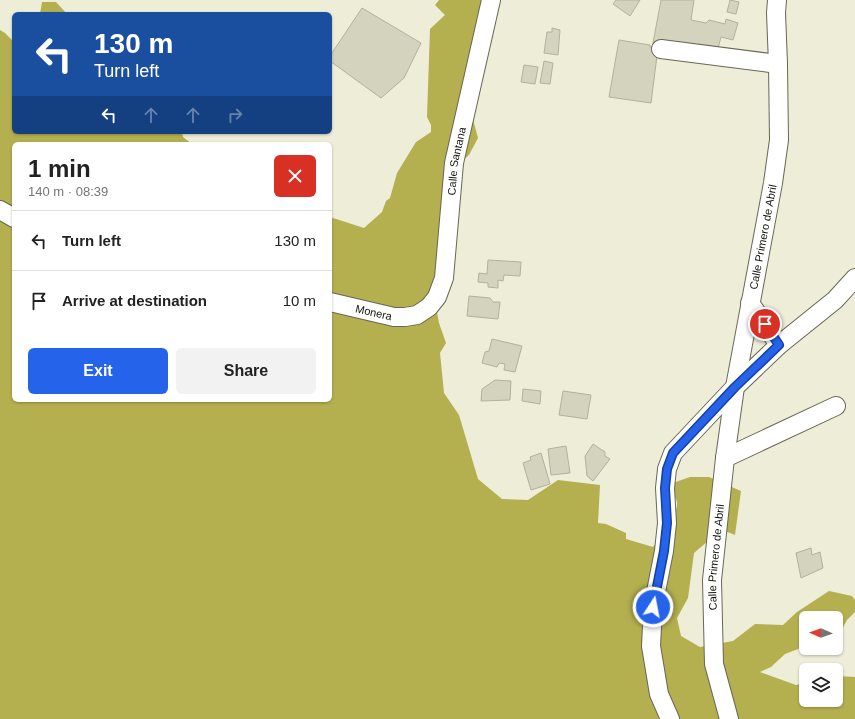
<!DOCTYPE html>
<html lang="en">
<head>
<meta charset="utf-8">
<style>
	body { margin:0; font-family:Arial,sans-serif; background:#f2f2f2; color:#222; height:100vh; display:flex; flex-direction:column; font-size:15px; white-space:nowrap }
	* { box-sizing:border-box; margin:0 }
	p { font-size:13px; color:#767676 }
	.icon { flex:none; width:22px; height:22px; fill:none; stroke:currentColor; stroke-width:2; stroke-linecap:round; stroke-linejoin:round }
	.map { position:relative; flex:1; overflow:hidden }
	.sheet { position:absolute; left:12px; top:142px; width:320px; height:260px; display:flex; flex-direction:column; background:#fff; border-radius:6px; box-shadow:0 1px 3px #0004 }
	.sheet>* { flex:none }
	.top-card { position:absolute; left:12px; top:12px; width:320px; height:122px; border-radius:6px; box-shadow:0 1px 3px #0004; background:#1a4fa0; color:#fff; overflow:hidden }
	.needle { width:26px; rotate:272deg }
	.tools { position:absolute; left:799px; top:611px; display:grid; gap:8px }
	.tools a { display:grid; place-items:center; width:44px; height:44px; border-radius:6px; background:#fff; box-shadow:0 1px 3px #0004; font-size:20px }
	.pin { position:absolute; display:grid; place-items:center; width:34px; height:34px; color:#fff; margin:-17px; border:2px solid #fff; border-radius:50%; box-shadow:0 1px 4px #0007 }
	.me { position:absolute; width:44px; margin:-22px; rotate:11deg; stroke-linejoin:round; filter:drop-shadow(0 0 3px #0008) }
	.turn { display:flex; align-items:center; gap:14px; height:84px; padding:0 16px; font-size:18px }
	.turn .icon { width:52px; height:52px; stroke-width:2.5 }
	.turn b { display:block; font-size:28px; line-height:34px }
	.lanes { display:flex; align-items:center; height:38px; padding:0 16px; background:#0003; justify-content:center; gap:20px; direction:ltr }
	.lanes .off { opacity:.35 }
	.round { display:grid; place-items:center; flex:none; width:42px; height:42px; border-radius:6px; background:#f2f2f2 }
	.headline { display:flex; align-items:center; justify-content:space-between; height:68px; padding:0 16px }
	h1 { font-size:24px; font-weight:700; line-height:30px }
	.primary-button { display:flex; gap:8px; margin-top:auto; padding:8px 16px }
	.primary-button a { flex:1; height:46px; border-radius:6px; background:#2563eb; color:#fff; font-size:16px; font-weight:700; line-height:46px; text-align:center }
	.primary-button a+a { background:#f2f2f2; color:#222 }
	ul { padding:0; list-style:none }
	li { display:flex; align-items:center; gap:12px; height:60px; padding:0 16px; border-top:1px solid #e0e0e0 }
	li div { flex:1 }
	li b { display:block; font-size:15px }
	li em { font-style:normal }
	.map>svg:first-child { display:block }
</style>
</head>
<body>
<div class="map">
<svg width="855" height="719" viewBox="0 0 855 719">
	<rect width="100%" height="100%" fill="#ededd8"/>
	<path fill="#b4b04f" d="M439 0H487L469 104 478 138 469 155 459 164 440 267 432 286 439 323 446 343 440 353 444 393 459 415 478 479 502 499 528 500 558 480 600 485 598 523 606 524 626 533V539L653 547C660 539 679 513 677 502 676 497 670 490 667 485L690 477H709L741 491 735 535 725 531 715 535 694 553 688 598 677 618 681 636 700 647 733 641 755 624 783 625 797 612 829 591 852 596 855 600V612L847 620 836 640V618H806V646L785 654 771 667 760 672 796 685 806 683V700H836V676L855 677V719H0V30L5 33 12 40 14 39V132H182L183 137 192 144H14V400H330V217L364 228 382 212 386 201 390 198 397 173 416 142 431 132V125L427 117 430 29 445 15 435 5Z
		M42 2H56L67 14H40Z"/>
	<path fill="#d3d3be" stroke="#b1b19d" d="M616 0H640L630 16 613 4Z
		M661 0H694L691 20 706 23 709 20 725 24 726 19 738 23 733 40 721 37 718 48 686 43 685 47 653 43Z
		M730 0 739 2 736 14 727 12Z
		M362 8 421 43 404 78 381 98 330 61V56Z
		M552 28 560 30 558 55 544 53 547 32H552Z
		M619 40 650 45V47L658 48 651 103 609 97Z
		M544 61 553 63 550 84 540 83Z
		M524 65 538 67 535 84 521 82Z
		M488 260 521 262 520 276 504 275 503 281 498 280V288L488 287V283L478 282 479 273 487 274Z
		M469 296 490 298 493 302H500L498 319 467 316Z
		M492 339 522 346 515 372 504 370 505 364 499 363 497 367 482 363 485 352 489 351Z
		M495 380 511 381 510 400 481 401 482 389Z
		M523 389 541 391 540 404 522 401Z
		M563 391 591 395 587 419 559 415Z
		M593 444 605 452V456L610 459 593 481 587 476 585 456Z
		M566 446 570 473 551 475 548 449Z
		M541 453 550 484 531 490 523 463 531 460 530 457Z
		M811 548 812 555 820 552 823 568 801 578 796 553Z"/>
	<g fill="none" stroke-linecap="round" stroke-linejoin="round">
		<g stroke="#676755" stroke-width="20">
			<g id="street">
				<path d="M661 49 778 64"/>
				<path d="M0 210 14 218"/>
				<path id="s1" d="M330 302 394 317H405L417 315 429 307 437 297 444 278 454 163 491 0"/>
				<path d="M750 303 779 345"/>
				<path d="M725 458 836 406"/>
				<path d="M670 719 659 694 651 646 653 607 664 551 667 523 665 488 667 469 673 453 735 387 779 345 835 300 855 278"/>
				<path id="s2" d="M729 719 714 664 712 580 725 458 735 387 773 183 779 140 778 64 776 13 777 0"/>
			</g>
		</g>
		<use href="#street" stroke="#fff" stroke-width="18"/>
	</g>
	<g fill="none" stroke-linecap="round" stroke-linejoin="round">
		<g stroke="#184099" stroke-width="10">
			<path id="route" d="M653 607 664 551 667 523 665 488 667 469 673 453 735 387 779 345 765 324"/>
		</g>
		<use href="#route" stroke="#2563eb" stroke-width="7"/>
	</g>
	<g text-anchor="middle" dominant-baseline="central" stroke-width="3" stroke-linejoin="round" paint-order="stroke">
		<g font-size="11" fill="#14140d" stroke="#fbfbe5">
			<text stroke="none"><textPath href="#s1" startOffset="254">Calle Santana</textPath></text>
			<text stroke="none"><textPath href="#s2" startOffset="488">Calle Primero de Abril</textPath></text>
			<text stroke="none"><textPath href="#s1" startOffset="45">Monera</textPath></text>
			<text stroke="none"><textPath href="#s2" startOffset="164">Calle Primero de Abril</textPath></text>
		</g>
	</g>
</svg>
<div class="tools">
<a><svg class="needle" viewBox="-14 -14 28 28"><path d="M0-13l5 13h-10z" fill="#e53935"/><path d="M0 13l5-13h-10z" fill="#767676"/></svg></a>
<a><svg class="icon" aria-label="layers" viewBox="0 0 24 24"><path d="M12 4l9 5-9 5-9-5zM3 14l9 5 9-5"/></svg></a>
</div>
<div class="pin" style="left:765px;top:324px;background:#d93025"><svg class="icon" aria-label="arrive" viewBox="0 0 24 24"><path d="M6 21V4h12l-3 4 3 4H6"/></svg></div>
<svg class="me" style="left:653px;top:607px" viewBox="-20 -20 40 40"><circle r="17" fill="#2563eb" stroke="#fff" stroke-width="3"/><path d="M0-11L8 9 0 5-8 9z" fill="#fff"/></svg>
<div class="top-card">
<div class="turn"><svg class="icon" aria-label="left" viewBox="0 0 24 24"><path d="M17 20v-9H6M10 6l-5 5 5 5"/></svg><div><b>130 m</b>Turn left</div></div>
<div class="lanes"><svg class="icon" aria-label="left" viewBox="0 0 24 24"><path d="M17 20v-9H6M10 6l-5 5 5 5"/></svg><svg class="icon off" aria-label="ahead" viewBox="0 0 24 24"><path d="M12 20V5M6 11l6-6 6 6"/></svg><svg class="icon off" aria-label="ahead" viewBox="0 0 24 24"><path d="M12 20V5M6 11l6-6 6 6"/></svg><svg class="icon off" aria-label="right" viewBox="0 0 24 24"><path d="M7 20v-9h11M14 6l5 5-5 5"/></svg></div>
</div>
<section class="sheet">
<div class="headline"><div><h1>1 min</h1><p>140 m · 08:39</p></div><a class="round" style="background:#d93025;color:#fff"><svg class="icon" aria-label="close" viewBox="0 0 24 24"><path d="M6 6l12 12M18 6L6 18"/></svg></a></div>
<ul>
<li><svg class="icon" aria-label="left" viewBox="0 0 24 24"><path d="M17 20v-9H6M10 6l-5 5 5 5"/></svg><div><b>Turn left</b></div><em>130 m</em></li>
<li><svg class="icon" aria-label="arrive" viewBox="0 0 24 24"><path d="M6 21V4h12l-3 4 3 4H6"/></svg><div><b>Arrive at destination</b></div><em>10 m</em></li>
</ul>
<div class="primary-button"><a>Exit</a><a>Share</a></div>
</section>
</div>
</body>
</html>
